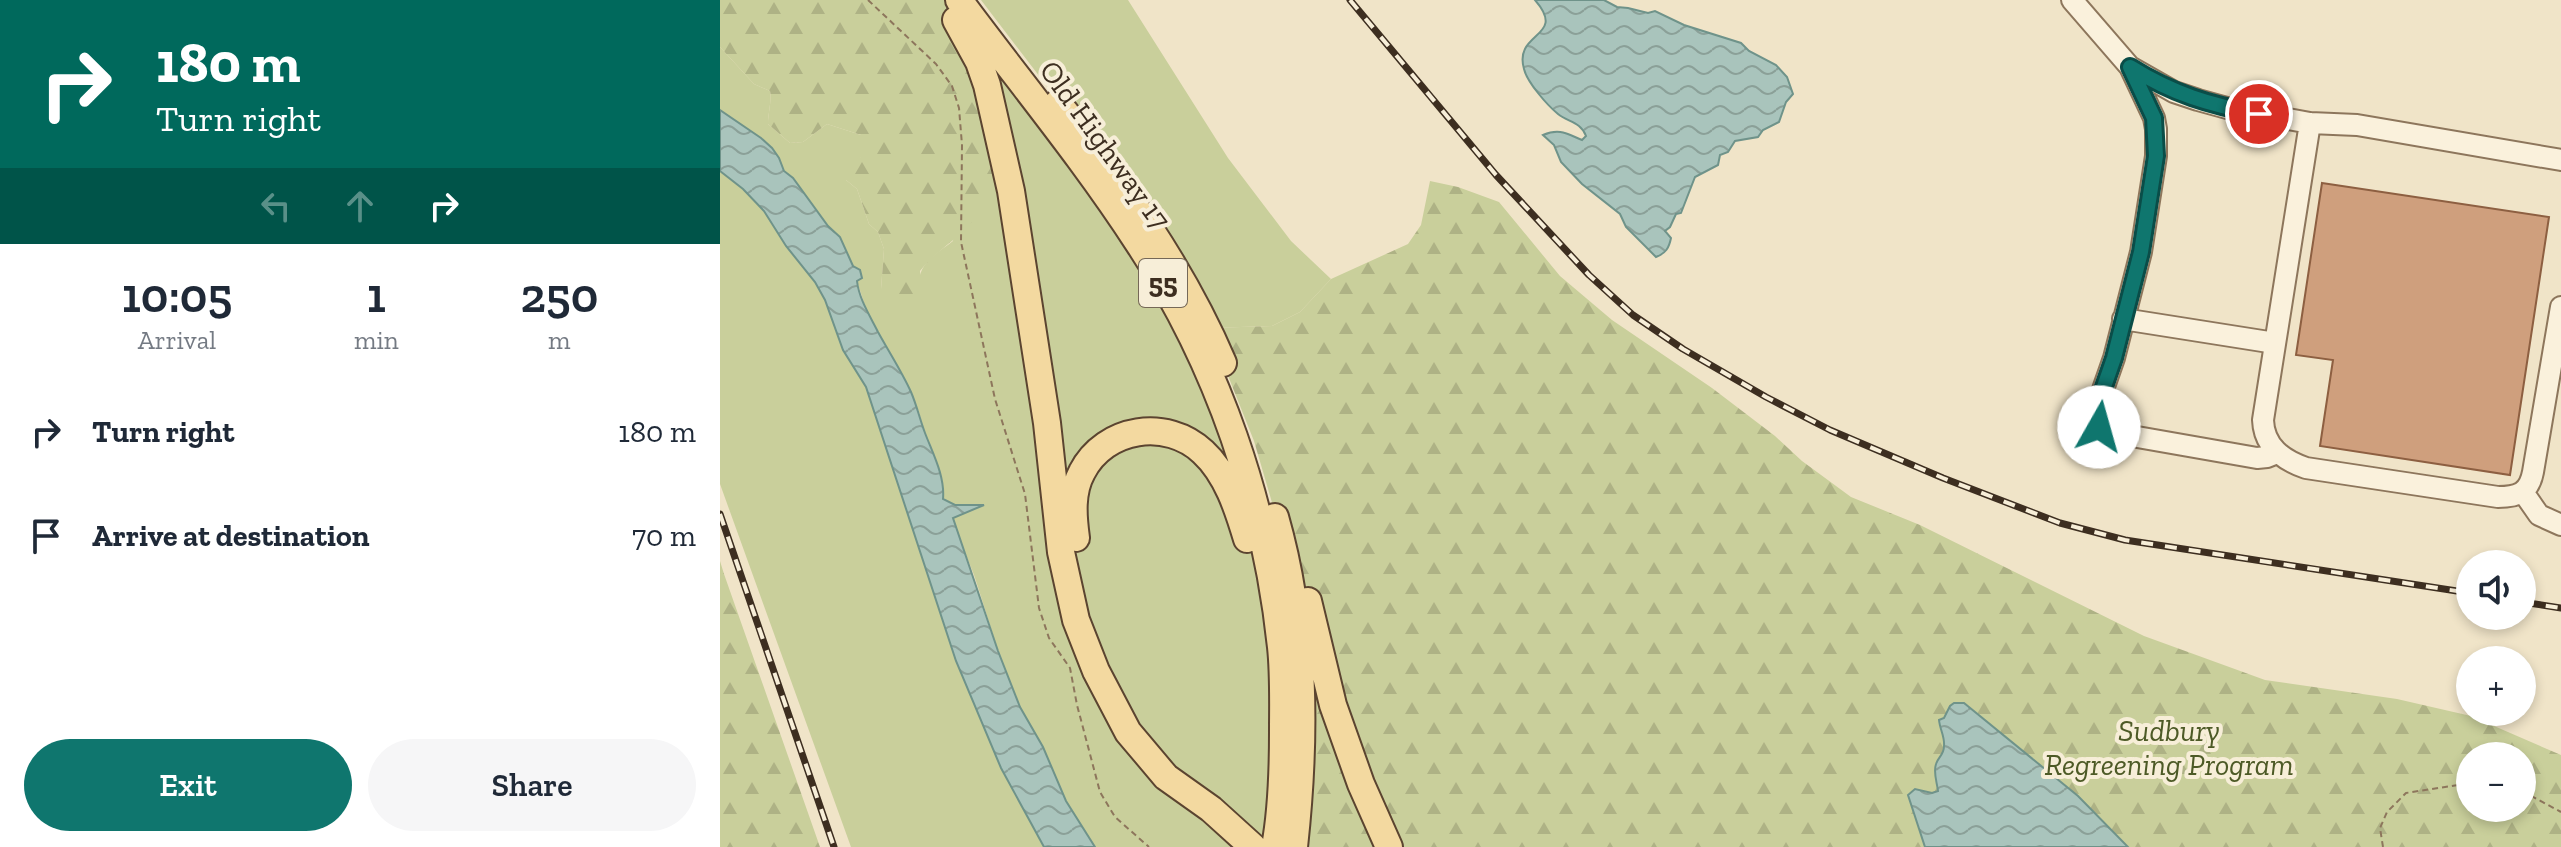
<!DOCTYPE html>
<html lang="en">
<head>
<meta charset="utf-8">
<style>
	body { margin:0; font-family:"Zilla Slab",serif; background:#f6f6f7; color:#1f2937; height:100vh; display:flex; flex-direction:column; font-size:30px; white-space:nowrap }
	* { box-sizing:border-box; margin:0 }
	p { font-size:26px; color:#747a83 }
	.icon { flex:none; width:44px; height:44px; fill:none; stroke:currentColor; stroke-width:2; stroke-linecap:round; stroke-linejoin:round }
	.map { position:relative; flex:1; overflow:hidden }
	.details { display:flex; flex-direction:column; background:#fff; width:720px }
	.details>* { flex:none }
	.hud { background:#00695c; color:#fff; overflow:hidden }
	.fabs { position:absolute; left:1736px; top:550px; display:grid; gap:16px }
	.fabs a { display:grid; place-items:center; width:80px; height:80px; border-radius:50%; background:#fff; box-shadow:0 4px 12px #0003; font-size:40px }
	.pin { position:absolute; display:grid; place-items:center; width:68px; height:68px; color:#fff; margin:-34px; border:4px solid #fff; border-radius:50%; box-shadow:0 2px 8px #0007 }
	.me { position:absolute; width:88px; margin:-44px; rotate:7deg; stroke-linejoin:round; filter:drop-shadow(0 0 6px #0008) }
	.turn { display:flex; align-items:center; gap:28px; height:168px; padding:0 24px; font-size:36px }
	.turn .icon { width:104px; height:104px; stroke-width:2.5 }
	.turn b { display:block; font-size:56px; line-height:68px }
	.lanes { display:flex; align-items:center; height:76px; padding:0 24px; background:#0003; justify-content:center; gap:40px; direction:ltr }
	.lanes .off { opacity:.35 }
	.eta { display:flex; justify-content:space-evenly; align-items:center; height:136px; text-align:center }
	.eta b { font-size:48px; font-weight:600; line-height:56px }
	.action { display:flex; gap:16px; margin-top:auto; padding:16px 24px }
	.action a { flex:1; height:92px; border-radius:48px; background:#0f766e; color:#fff; font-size:32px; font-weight:600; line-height:92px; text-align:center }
	.action a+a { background:#f6f6f7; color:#1f2937 }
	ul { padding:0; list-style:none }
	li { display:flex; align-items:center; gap:24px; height:104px; padding:0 24px }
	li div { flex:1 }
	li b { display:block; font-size:30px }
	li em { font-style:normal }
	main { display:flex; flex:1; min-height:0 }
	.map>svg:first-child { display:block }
</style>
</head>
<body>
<main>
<section class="details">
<div class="hud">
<div class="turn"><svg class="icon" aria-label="right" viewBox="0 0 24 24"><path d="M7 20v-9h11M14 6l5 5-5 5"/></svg><div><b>180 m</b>Turn right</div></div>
<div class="lanes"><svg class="icon off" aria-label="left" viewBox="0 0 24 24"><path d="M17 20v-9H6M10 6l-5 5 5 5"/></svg><svg class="icon off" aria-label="ahead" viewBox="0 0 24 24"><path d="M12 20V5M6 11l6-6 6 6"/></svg><svg class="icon" aria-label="right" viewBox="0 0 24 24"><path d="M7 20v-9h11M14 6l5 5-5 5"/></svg></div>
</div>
<div class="eta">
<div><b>10:05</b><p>Arrival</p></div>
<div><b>1</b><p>min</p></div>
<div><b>250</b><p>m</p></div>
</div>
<ul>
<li><svg class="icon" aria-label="right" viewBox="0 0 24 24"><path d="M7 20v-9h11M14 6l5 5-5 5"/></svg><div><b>Turn right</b></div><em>180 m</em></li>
<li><svg class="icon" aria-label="arrive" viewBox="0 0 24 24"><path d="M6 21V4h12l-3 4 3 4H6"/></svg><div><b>Arrive at destination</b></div><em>70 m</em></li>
</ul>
<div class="action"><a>Exit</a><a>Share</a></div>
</section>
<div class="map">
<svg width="1841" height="847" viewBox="0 0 1841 847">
	<defs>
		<pattern id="forest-firs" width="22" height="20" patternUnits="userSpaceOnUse" patternTransform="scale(2)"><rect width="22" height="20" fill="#c9cf9b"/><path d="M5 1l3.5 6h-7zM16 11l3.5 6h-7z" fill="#aeb285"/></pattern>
		<pattern id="water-waves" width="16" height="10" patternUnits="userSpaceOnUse" patternTransform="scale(2)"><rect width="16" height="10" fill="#a9c4bc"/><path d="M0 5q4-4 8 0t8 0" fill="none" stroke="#8ba098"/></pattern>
	</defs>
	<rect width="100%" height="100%" fill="#f0e4c8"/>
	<path fill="#c9cf9b" d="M225 0H237L474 344 548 575 554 847H375C351 820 338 783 324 750 317 735 307 723 300 708 281 665 269 620 254 575 247 556 238 538 233 518L261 505H235L223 498 216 460 204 431 199 412 190 390 148 315 137 281 142 277 140 271 133 266 120 237 108 226 73 178 64 171 59 158 41 138 0 110V47L34 84 50 91C52 99 48 114 48 124L70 143 83 142 107 124 141 135V157L126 180 137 189 149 224 158 232 164 249 161 289 199 281C200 262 219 252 233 241L247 34Z
		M261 0H408L508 158 571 241 611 279 580 312 552 326 489 328 378 153Z
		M0 171 23 189 44 211 66 246 95 282 105 300 123 350 146 387 236 661 281 768 324 847H131L0 484Z"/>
	<path fill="url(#forest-firs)" fill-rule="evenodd" d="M0 0H225L247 34 287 163C277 184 267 206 251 223 235 241 214 253 200 271L201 289C186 300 175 303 161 289L164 249 158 232 149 224 137 189 126 180 119 169 128 161 141 157V135L107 124 83 142 70 143 48 124C48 114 52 99 50 91L34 84 0 47Z
		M710 181 738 187 779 202 840 276 892 320 992 388 1055 436 1082 461 1131 497 1200 525 1424 636 1545 680 1677 699 1751 716 1841 755V847H1408L1358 796 1244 703H1234L1222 734 1225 742 1223 753 1215 776 1218 791 1212 793 1195 789 1188 795 1205 847H575L558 523 534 441 489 328 552 326 580 312 611 279 688 244 701 225ZM1750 756H1802V808H1750Z
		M0 561 4 574 100 847H0Z"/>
	<path fill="url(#water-waves)" stroke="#6f938a" stroke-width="2" d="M815 0H884L897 7 908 8 928 13 935 11 964 25 1021 43 1029 51 1056 65 1067 77 1073 94 1066 102 1059 122 1043 130 1038 137 1015 141 1008 152 1000 155 998 165 975 177 961 213 956 214 950 227 945 231 951 238C949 248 946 253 936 257L906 227 900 214 862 184 841 162 834 145 823 135C840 128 847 134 862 140L866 136C861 122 848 122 838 114 827 105 807 82 804 69 793 31 848 38 815 0Z
		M0 110 41 138 52 148 59 158 64 171 73 178 108 226 120 237 133 266 140 270 142 278 137 281C139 299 150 316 158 332 169 352 182 372 191 392 197 406 200 420 205 433 213 454 225 476 223 499L235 505H264L233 518 278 651 300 707 323 747 346 801 375 847H324L281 768 236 661 146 387 123 350 105 300 95 282 66 246 44 211 23 189 0 171Z
		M1234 703H1244L1358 796 1408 847H1205L1188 795 1195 789 1212 793 1218 791C1217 782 1213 773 1216 764 1218 757 1224 755 1224 746 1225 737 1220 730 1219 720L1224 718 1230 706Z"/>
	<path fill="#cf9f7d" stroke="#8d5f41" stroke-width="2" d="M1602 183 1829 217 1790 475 1600 446 1613 360 1576 355Z"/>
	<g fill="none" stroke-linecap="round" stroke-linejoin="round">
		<g stroke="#8d765c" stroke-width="24">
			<path id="minor" d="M1352 0 1410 67 1454 92 1478 100 1507 108 1590 123 1637 125 1841 160
				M1410 67 1434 118 1436 129V156L1421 252 1394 358 1379 401 1377 419 1379 427 1383 431 1537 458 1547 457 1557 453
				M1590 123 1543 420C1544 447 1563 460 1586 468L1778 497C1798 497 1809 493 1813 472L1841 307
				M1403 319 1555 343
				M1803 492 1819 515 1841 525"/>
		</g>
		<g stroke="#5b4430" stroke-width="30">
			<path id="major" d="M239 0C299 81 364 159 419 244 498 363 546 505 561 647 564 675 563 704 563 732 563 770 562 810 555 847
				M236 20 259 62 267 85 291 191 327 423 341 552 356 620 376 671 408 732 446 777 491 809 533 847
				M338 103C402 184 462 267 503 363
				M555 517C586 625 586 737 574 847
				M356 538C353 516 351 492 362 472 385 427 447 418 483 452 507 474 518 509 527 539
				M588 601 613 705 641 784 669 847"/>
		</g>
		<path stroke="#8d765c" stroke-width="2" stroke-dasharray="6 4" stroke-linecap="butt" d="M148 0 216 64 232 86 239 108 242 145 241 242 275 399 305 494 319 608 329 638 350 668 357 705 380 792 395 817 429 847
			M1802 791 1841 812
			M1663 847 1660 828 1667 812 1686 793 1738 785H1750"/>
		<use href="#minor" stroke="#faf1dc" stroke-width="20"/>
		<use href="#major" stroke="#f3d9a0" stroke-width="26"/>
		<g stroke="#3d2e20" stroke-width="7">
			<path id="rail" d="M630 0 776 175 869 275 913 315 963 349 1046 397 1110 430 1223 478 1340 523 1405 540 1750 593
				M0 514 114 847
				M1802 602 1841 608"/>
		</g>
		<use href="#rail" stroke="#f7eed8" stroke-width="4" stroke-dasharray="12" stroke-linecap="butt"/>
	</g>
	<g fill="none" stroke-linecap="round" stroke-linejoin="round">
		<g stroke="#0a4d48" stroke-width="20">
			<path id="route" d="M1379 427 1377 419 1379 401 1394 358 1421 252 1436 156 1434 118 1410 67C1453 94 1490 105 1539 114"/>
		</g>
		<use href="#route" stroke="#0f766e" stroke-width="14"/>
	</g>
	<g text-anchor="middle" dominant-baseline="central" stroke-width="8" stroke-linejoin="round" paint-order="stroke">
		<rect fill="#f7eed8" stroke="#756857" stroke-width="2" x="419" y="259" width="48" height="48" rx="6"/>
		<g font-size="28" font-weight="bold" fill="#3d2e20">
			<text x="443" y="283">55</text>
		</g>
		<g font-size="30" fill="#3d2e20" stroke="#f7eed8">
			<text transform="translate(385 145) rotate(54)">Old Highway 17</text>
		</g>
		<g font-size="30" font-style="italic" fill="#4d5a26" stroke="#f7eed8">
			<text x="1449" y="731">Sudbury<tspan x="1449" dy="34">Regreening Program</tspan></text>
		</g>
	</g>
</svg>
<div class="fabs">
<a><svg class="icon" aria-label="sound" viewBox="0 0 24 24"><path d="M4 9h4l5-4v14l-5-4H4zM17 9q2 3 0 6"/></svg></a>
<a>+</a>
<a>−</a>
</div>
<div class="pin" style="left:1539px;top:114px;background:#d93025"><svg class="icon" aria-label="arrive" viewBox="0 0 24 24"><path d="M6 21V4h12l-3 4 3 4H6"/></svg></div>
<svg class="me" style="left:1379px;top:427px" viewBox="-20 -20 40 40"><circle r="19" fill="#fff"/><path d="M0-13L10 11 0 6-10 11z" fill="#0f766e"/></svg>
</div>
</main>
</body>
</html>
